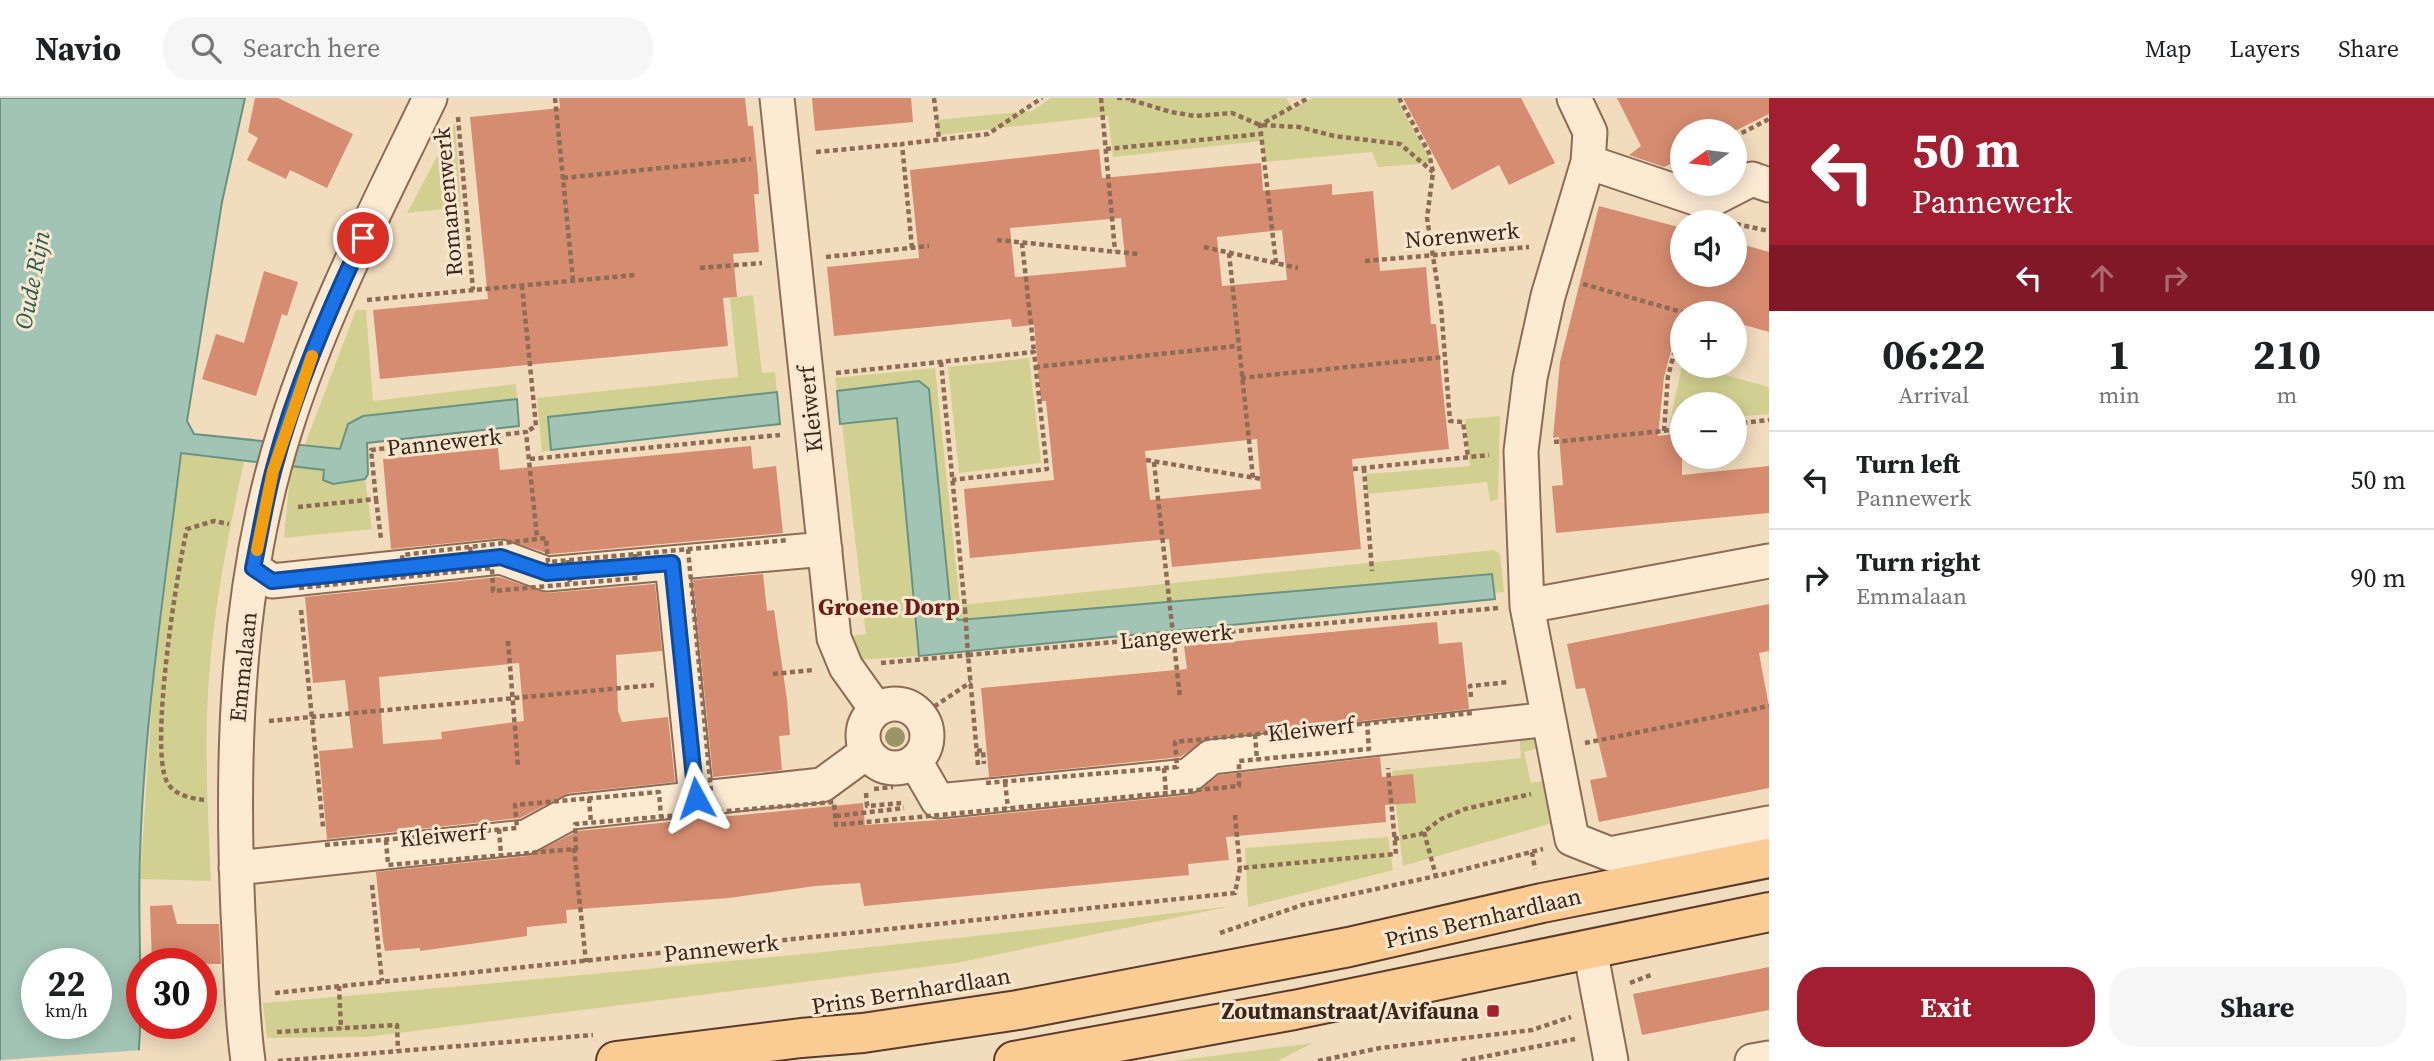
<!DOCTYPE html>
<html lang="en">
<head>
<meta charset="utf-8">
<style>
	body { margin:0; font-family:"Source Serif 4",serif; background:#f6f6f6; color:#202124; height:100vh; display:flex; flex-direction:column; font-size:26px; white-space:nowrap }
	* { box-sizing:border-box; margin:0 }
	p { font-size:23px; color:#757577 }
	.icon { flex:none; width:38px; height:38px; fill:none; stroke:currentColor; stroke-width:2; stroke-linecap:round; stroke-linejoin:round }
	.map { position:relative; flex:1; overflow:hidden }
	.side { display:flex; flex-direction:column; background:#fff; width:665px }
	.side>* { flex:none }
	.guide { background:#a21e31; color:#fff; overflow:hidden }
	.needle { width:46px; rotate:256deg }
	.tools { position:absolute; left:1670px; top:21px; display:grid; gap:14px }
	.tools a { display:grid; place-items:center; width:77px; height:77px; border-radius:50%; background:#fff; box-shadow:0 4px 18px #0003; font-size:35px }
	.speed { position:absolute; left:21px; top:850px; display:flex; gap:14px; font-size:35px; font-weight:700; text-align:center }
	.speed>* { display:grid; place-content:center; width:91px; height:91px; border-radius:50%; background:#fff; box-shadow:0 4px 18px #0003; line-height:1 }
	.speed small { font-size:18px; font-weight:400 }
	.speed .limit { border:10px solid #d22; background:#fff; color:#111 }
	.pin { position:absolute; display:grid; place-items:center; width:60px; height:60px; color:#fff; margin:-30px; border:4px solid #fff; border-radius:50%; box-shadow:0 2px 7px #0007 }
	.me { position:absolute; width:77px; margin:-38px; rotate:355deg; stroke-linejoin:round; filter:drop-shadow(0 0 5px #0008) }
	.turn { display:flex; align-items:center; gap:24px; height:147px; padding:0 28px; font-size:32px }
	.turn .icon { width:91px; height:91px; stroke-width:2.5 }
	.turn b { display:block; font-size:49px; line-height:60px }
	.lanes { display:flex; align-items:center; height:66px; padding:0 28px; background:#0003; justify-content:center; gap:35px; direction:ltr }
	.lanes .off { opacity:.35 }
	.eta { display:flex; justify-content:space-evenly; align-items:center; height:119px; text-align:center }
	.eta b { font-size:42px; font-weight:700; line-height:49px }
	.primary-button { display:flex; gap:14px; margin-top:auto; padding:14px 28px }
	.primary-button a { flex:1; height:80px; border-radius:28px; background:#a21e31; color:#fff; font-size:28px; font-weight:700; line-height:80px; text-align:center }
	.primary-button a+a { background:#f6f6f6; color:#202124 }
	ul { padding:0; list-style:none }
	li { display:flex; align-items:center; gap:21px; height:98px; padding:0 28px; border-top:2px solid #e0e0e0 }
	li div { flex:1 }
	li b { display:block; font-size:26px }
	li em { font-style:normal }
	header { display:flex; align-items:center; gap:42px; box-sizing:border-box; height:98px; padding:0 35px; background:#fff; border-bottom:2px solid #e0e0e0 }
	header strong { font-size:33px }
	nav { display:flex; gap:38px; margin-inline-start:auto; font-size:24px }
	.search { width:490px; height:63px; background:#f6f6f6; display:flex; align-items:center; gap:18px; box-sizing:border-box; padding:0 24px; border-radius:28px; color:#757577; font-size:26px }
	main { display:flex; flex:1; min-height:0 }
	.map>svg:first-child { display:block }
</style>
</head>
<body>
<header>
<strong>Navio</strong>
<div class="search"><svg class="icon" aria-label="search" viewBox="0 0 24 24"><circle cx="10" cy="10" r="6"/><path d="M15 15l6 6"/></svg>Search here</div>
<nav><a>Map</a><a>Layers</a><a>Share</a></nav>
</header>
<main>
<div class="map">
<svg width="1769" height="963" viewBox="0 0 1769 963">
	<rect width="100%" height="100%" fill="#f2dcbe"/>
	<path fill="#d2d091" d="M1051 0H1286L1293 10 1313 0H1396L1432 65 1378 69 1372 54 1265 64 1261 43 1113 59 1108 18 938 37 936 22 1032 13Z
		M455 25 461 109 407 115Z
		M753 197 762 275 775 274 777 294 548 319 551 352 542 354 537 300 738 279 730 200Z
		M356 212H366L373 303 516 286 517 301 363 318 348 326 341 351 304 349Z
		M1029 260 1041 365 959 375 948 269Z
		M1682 268H1693L1769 289V316L1734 319V306H1682V323L1670 324Z
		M935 270 960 507 1494 452 1500 456 1504 494 1494 495 1492 476 959 522 951 515 919 283 837 293 835 280Z
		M1500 318 1498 401 1490 404 1487 384 1367 396 1366 376 1470 368 1465 321Z
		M897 320 919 558 855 562 843 539 866 536 842 326Z
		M181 355 244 363C229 434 214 507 209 580 204 647 208 716 211 783L140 781 153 589Z
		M291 367 324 372 332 386 365 381 372 431 284 440Z
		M1538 630 1541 649 1524 654 1531 685 1548 682 1556 724 1403 768 1392 673 1521 660 1519 632Z
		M1388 739 1393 772 1248 809 1245 750Z
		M1232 808 956 865 367 939 267 940 263 905C586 878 910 848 1232 808Z
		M1313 945 1277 963H1173Z"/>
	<path fill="#a2c4b5" stroke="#689382" stroke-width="2" fill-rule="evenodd" d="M0 0H245L222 104 187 323 194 336 340 351 348 326 363 318 517 301 519 328 367 345 368 376 365 381 333 386 323 382 324 372 181 355C165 488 144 623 140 757 137 826 144 897 138 963H0ZM37 866H96V926H37Z
		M919 283 929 291 951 515 959 522 1492 476 1495 501 919 558 897 320 840 326 837 293Z
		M777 294 780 326 551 352 548 319Z"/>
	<path fill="#f2dcbe" d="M143 952 142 963H0V962Z"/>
	<path fill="#d58c70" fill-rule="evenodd" d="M255 0H278L353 36 327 90 290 72 286 81 247 62 258 40 248 34Z
		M559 0H745L748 28H753L758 79 759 96H754L759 154 733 156 737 199 723 200 728 248 380 281 373 212 488 201 470 19 560 10Z
		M812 0H911L913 24 815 33Z
		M1403 0H1521L1555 65 1509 87 1499 67 1452 92Z
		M1617 0H1769V16L1735 33H1682V61L1664 69 1629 57 1641 48Z
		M1099 51 1102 80 1261 65 1263 93 1332 86V97L1373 93 1380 173 1426 169 1431 226H1436L1449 351 1352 361 1361 451 1172 469 1169 441 970 460 964 391 1054 382 1046 303H1041L1034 227 1012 229 1011 221 834 238 827 169 919 160 910 72ZM1121 120 1126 169 1015 179 1010 130ZM1282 132 1287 182 1222 188 1217 139ZM1257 341 1261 391 1150 402 1145 353Z
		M1599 108 1682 130V177H1734V144L1769 154V234L1734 224V215H1681L1664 279 1658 338 1682 335V377L1769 368V415L1556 435 1552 388 1563 387 1559 339 1553 340 1560 264Z
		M264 173 298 184 287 218 282 216 256 298 202 281 216 236 244 245Z
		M751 348 753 371 776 368 783 435 550 456 500 440 391 451 383 361 498 350 500 372Z
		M763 476 767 513 774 512 787 602 790 637 779 638 782 672 713 679 693 482Z
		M499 479 548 495 655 486 662 553 616 557 618 613 622 624 668 619 675 684 569 695 520 720 327 741 319 653 353 650 345 582 313 585 305 499ZM519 565 524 623 441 634 442 641 383 646 379 579Z
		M1769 506V553L1759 555 1769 609V690L1599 724 1590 682 1607 679 1585 590 1576 591 1567 546Z
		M1437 524 1439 546 1462 544 1469 611 1209 640 1180 659 989 679 981 590 1187 571 1184 548Z
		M1380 659 1382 679 1413 676 1416 705 1385 707 1386 724 1226 739 1229 762 1188 766 1189 777 864 808 860 785 815 788 729 800 566 812 567 825 527 829V838L420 853V850L385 853 383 843 376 774 528 758 578 733 863 705 865 727 940 722 1190 697 1219 677Z
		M172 807 177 826H219L221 866 152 865 150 808Z
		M1769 869V912L1642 937 1633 896Z"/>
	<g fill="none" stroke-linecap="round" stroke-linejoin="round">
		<g stroke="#8d6b55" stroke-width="37">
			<path id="minor" d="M777 0 834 540 846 569 876 611
				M1574 0 1590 34 1588 64 1548 198 1530 280 1521 353 1527 508 1572 741 1610 756 1769 725
				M1588 64 1707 104 1752 81 1769 87
				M672 465 696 700
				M253 470 272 483 501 459 547 476 825 451
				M1527 508 1769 463
				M863 638a32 32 0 1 1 64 0a32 32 0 1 1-64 0Z
				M915 663 938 703 1188 678 1211 659 1549 621
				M236 770 526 739 572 714 822 687 867 654
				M1590 851 1611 963
				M248 963C241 914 241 865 238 815 231 654 236 484 286 329 322 215 378 108 430 0
				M1752 963 1769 960"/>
		</g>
		<g stroke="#5a3a2a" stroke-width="42">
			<path id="major" d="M616 963 801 940 863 935 1018 912 1349 849 1542 805 1769 760
				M1014 963 1294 912 1769 814"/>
		</g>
		<path stroke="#8d6b55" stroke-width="4.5" stroke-dasharray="5 3.5" stroke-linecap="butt" d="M555 0 573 182
			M934 0 939 41
			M1101 0 1115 153
			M1117 0H1131
			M1399 0 1429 55 1433 74 1427 120 1441 209 1450 323 1463 324 1468 359
			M1131 2 1171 14 1195 18 1232 15 1260 27 1299 29 1334 38 1400 46 1433 74
			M458 19 473 192
			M1734 39 1769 21
			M1106 51 1261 36
			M816 54 902 46
			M563 80 751 61
			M1736 126 1769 133
			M997 142 1138 156
			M1022 145 1034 254
			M1204 149 1298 170
			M912 150 902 46 988 36 1042 0
			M1229 155 1253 380
			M826 159 929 148
			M1365 163 1529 149
			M1276 165 1260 27 1308 0
			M700 170 762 165
			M1583 186 1685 215
			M522 187 536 328 526 334
			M367 202 635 177
			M941 264 965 511
			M1035 269 1237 248
			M836 275 1034 254 1047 371 952 382
			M1241 280 1444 259
			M1734 326 1769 322
			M1664 333 1668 278 1682 226
			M1554 344 1682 331
			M530 361 780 337
			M1146 362 1262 381
			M1154 364 1180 600
			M1364 370 1372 473
			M1353 371 1489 357
			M376 401 381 441
			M298 409 376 401 371 352 526 334 537 439
			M301 512 323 729
			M508 543 518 668
			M881 565 970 557
			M773 576 813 572
			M1471 599 1470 588 1509 584
			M920 618 971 584
			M269 623 654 587
			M1585 645 1769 608
			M977 653 983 652 984 666
			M978 667 968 557 1498 510
			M874 691 893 689
			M866 695 867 708 901 705
			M204 702C190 700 174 697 167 684 149 650 177 473 187 431L214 423 229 426
			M1235 717 1240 770
			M836 718 904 710
			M1424 734 1436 778
			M1394 741 1421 736 1441 721 1465 711 1531 696
			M574 750 586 864
			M1532 754 1535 771
			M372 787 382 883
			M1220 835 1302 807 1450 775 1543 751
			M1630 885 1651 877
			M339 888 341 931
			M275 895 1235 795 1240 770 1396 756 1388 670
			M277 934 397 927 398 953
			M278 963 593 937
			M1318 963 1380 950 1532 932 1571 919
			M1462 963 1575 941"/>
		<use href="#minor" stroke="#fcead3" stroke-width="33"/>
		<use href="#major" stroke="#facb92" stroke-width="38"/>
		<path stroke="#8d6b55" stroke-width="4.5" stroke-dasharray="5 3.5" stroke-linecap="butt" d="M470 449 473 472
			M688 451 713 714
			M568 462 570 486
			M405 479 402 457 546 440 548 464 789 442
			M299 490 492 470 493 493 638 480 635 456
			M965 511 968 557
			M1255 636 1257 662
			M1164 670 1166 695
			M1005 684 1008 710
			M986 685 1177 669 1175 644 1473 615
			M589 700 591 725
			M499 731 501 757
			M386 742 388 767 576 751 575 726 834 704 836 727 1239 688V663L1369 651 1367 625
			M325 747 517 730 515 707 659 694 661 719"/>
	</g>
	<circle fill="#9b9467" cx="895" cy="639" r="10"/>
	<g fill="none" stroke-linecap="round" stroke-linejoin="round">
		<g stroke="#114b97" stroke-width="18">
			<path id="route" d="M363 140C328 214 295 291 274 370 265 403 260 437 253 470L272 483 501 459 547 475 672 465 696 700"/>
		</g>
		<use href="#route" stroke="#1a73e8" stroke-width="12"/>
		<path stroke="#f59e0b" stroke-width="12" d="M257 452 273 373 312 258"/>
	</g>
	<rect fill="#a21e31" stroke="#f9e7cf" stroke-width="2.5" x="1486" y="906" width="14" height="14" rx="3.5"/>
	<g text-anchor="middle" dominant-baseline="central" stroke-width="6" stroke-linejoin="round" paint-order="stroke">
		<g font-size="23" fill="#3b261b" stroke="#f9e7cf">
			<text transform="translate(448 104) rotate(-95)">Romanenwerk</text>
			<text transform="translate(1462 137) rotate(-5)">Norenwerk</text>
			<text transform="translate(810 311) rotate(-96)">Kleiwerf</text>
			<text transform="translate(444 344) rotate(-6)">Pannewerk</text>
			<text transform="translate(1176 538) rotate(-5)">Langewerk</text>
			<text transform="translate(243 569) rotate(-84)">Emmalaan</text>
			<text transform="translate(1311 631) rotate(-6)">Kleiwerf</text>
			<text transform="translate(443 737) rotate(-5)">Kleiwerf</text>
			<text transform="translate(1483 820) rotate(-13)">Prins Bernhardlaan</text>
			<text transform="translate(721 850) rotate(-6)">Pannewerk</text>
			<text transform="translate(911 893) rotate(-9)">Prins Bernhardlaan</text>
		</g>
		<g font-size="23" font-weight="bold" fill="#3b261b" stroke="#f9e7cf" text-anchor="end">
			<text x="1479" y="913">Zoutmanstraat/Avifauna</text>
		</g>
		<g font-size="24" font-style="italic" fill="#295c52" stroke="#f9e7cf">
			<text transform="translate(32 182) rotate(-79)">Oude Rijn</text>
		</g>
		<g font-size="24" font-weight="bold" fill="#6c1c16" stroke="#f9e7cf">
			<text x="889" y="508">Groene Dorp</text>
		</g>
	</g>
</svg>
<div class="tools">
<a><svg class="needle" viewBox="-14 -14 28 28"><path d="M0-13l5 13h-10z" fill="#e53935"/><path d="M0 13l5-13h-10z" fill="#757577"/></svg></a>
<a><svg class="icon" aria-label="sound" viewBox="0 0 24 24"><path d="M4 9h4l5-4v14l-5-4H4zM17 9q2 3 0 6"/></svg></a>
<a>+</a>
<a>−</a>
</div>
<div class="speed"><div>22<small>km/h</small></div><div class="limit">30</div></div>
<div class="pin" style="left:363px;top:140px;background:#d93025"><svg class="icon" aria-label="arrive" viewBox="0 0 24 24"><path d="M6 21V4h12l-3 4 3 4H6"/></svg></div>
<svg class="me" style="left:696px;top:700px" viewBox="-20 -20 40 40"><path d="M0-17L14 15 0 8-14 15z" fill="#1a73e8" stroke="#fff" stroke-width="4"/></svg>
</div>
<section class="side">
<div class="guide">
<div class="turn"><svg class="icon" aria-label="left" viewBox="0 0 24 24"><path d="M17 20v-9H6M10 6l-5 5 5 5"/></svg><div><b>50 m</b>Pannewerk</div></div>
<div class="lanes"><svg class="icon" aria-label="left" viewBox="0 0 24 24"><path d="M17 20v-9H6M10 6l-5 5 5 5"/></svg><svg class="icon off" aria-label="ahead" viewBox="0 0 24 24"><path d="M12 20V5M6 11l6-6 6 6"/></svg><svg class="icon off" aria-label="right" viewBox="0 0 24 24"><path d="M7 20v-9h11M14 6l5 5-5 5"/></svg></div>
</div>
<div class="eta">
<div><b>06:22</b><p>Arrival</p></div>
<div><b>1</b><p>min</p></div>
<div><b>210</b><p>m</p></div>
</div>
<ul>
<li><svg class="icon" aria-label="left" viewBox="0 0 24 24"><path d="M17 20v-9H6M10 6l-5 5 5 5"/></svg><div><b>Turn left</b><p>Pannewerk</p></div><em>50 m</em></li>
<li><svg class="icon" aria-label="right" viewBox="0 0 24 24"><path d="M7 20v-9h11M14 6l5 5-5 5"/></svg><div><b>Turn right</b><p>Emmalaan</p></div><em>90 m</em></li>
</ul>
<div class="primary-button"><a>Exit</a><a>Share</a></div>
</section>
</main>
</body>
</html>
